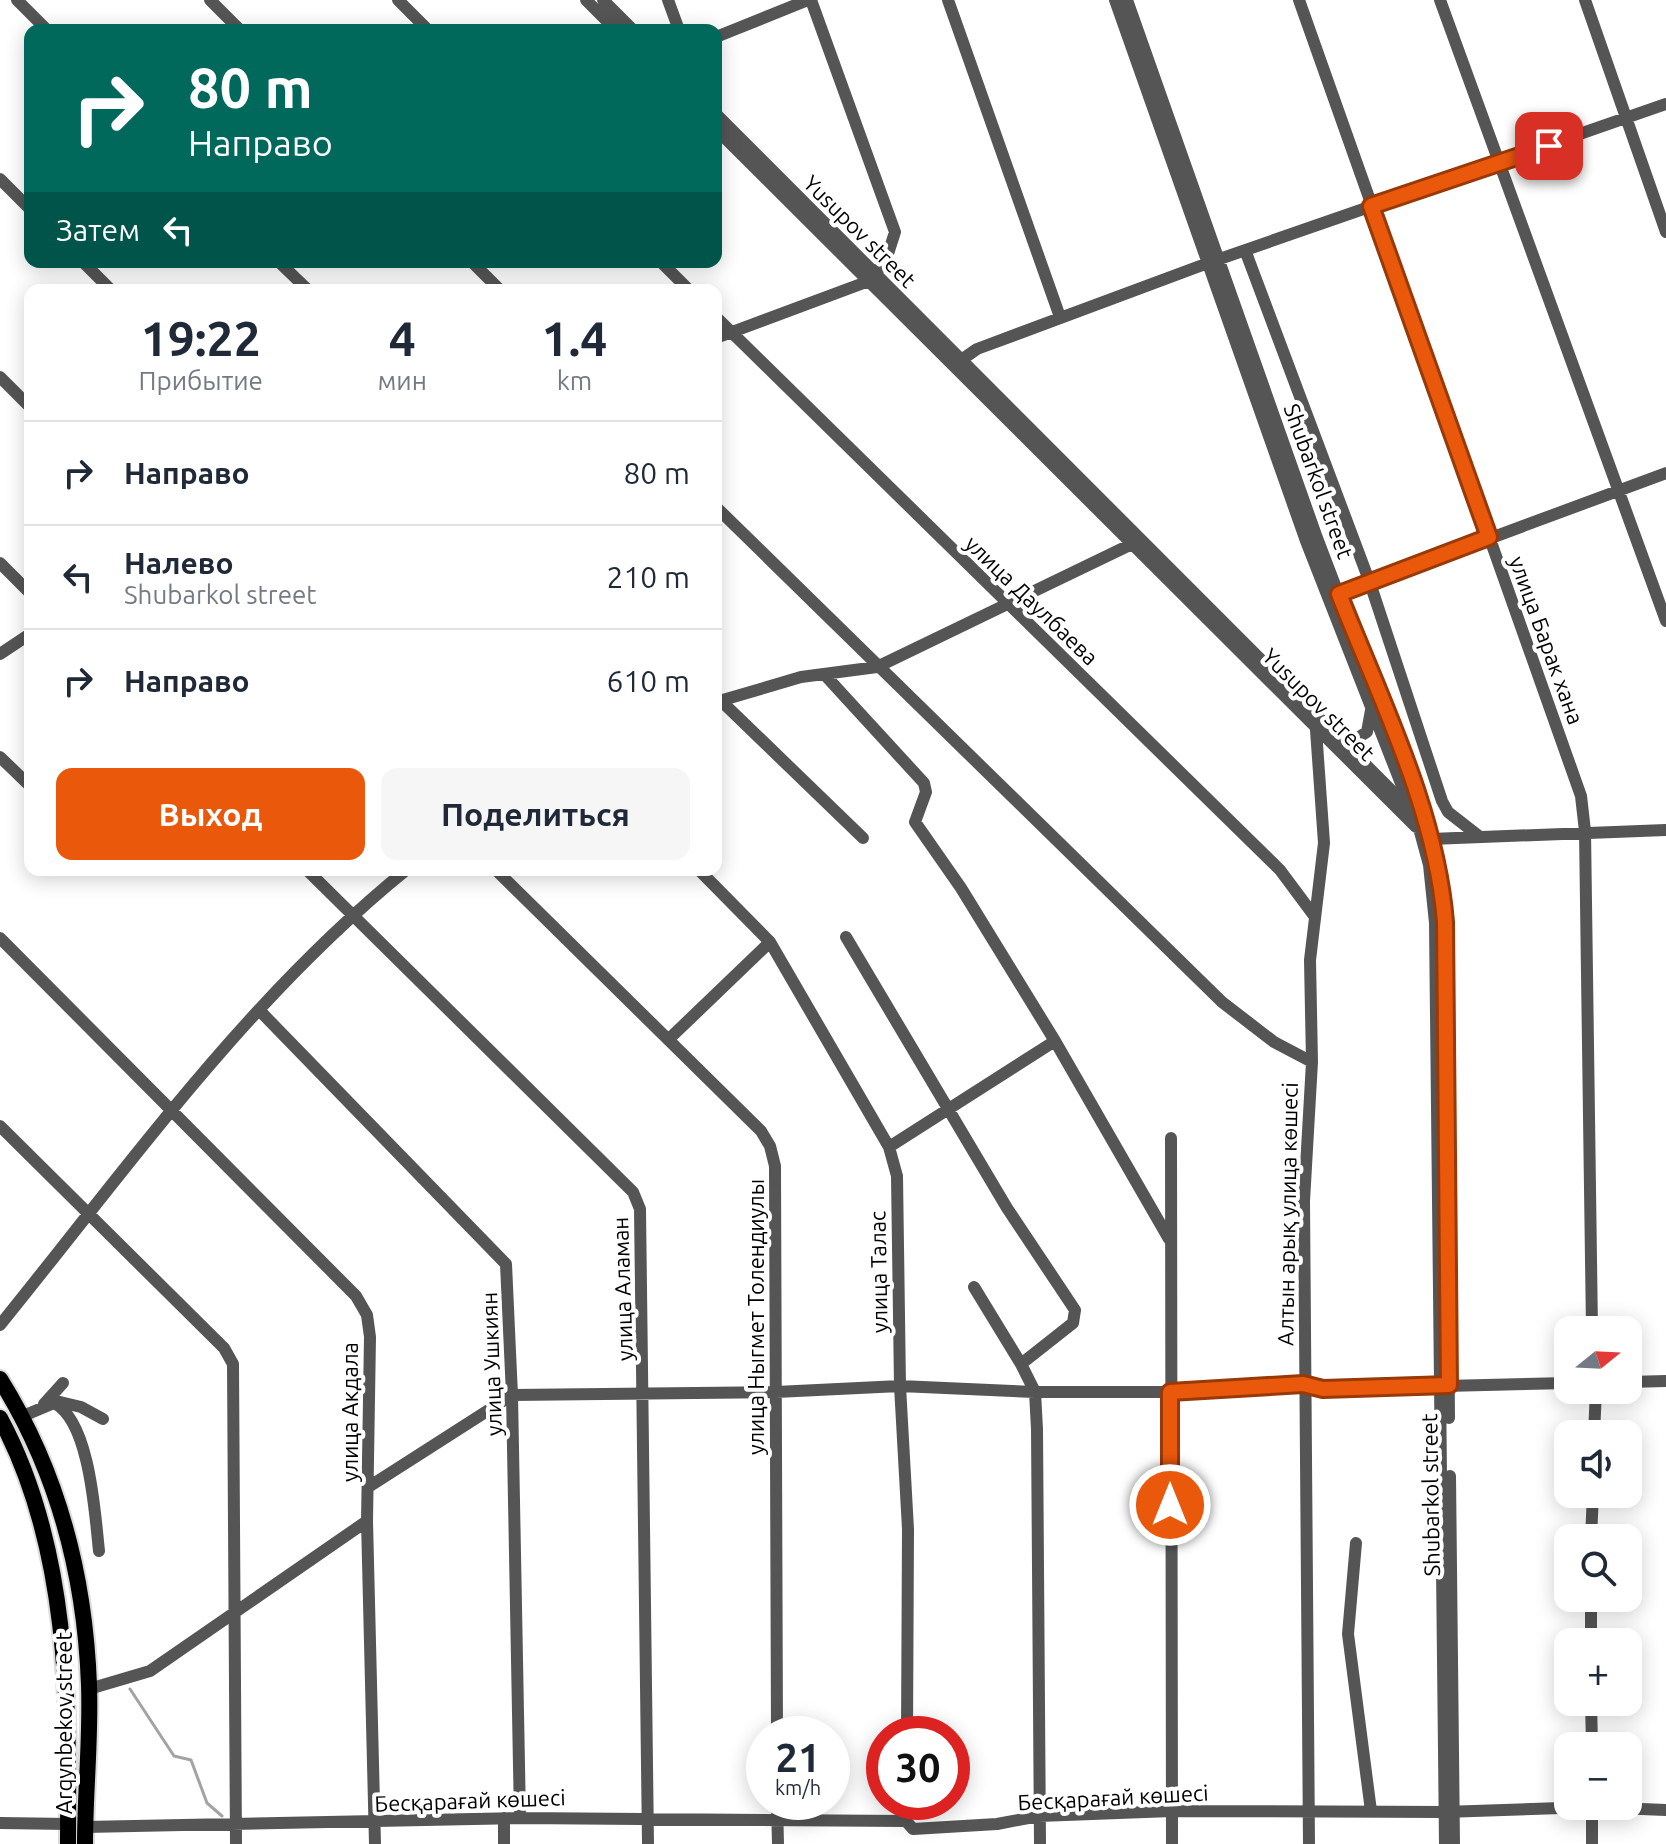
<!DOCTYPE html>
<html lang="ru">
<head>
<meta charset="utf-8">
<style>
	body { margin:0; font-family:Ubuntu,sans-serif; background:#f6f6f7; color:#1f2937; height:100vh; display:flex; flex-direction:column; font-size:30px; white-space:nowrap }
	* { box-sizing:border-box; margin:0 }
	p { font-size:26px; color:#747a83 }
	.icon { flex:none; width:44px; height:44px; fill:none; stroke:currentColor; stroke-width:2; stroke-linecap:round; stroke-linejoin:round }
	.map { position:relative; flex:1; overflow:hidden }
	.panel { position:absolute; left:24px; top:284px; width:698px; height:592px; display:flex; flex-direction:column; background:#fff; border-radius:16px; box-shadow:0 4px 20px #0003 }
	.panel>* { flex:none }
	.top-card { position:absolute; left:24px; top:24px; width:698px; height:244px; border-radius:16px; box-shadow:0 4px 20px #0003; background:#00695c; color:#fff; overflow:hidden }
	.needle { width:52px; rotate:72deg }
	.controls { position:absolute; left:1554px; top:1316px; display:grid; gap:16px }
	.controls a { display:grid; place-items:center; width:88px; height:88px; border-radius:16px; background:#fff; box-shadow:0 4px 20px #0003; font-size:40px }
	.speed { position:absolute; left:746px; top:1716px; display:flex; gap:16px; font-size:40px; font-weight:700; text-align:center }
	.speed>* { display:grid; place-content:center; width:104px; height:104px; border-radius:50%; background:#fff; box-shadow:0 4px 20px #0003; line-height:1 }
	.speed small { font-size:20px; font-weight:400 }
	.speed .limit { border:12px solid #d22; background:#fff; color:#111 }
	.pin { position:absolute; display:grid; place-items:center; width:68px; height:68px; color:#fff; margin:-34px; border-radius:16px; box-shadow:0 4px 12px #0006 }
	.me { position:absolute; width:88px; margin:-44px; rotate:0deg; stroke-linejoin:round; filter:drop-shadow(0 0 6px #0008) }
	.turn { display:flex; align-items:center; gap:28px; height:168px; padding:0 32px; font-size:36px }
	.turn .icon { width:104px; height:104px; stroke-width:2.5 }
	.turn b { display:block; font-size:56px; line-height:68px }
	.then { display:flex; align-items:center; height:76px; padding:0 32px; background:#0003; gap:16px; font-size:30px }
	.eta { display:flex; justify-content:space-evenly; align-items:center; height:136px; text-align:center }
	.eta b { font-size:48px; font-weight:600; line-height:56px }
	.cta { display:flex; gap:16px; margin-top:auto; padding:16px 32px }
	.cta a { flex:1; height:92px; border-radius:16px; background:#ea580c; color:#fff; font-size:32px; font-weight:600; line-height:92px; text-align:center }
	.cta a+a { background:#f6f6f7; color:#1f2937 }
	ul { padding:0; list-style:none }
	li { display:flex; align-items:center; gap:24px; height:104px; padding:0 32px; border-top:2px solid #e0e1e3 }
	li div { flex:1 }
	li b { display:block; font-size:30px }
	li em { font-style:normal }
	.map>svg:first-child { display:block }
</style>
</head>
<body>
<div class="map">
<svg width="1666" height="1844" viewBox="0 0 1666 1844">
	<rect width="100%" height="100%" fill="#fff"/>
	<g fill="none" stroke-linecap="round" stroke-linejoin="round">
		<path stroke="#a3a3a3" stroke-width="3" d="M130 1689 174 1756 191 1760 207 1803 222 1816"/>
		<g stroke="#dbdbdb" stroke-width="20">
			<path id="major" d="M0 1379C58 1472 85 1576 89 1685 91 1738 85 1791 85 1844
				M0 1418C69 1546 69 1701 68 1844"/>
		</g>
		<path stroke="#555" stroke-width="12" d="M17 0 47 30
			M210 0 240 30
			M398 0 428 30
			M586 0 616 30
			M603 0 633 30
			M668 0 679 30
			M948 0 1060 317
			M1115 0 1306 541 1420 832 1429 865 1435 923 1445 1844
			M1127 0 1317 538 1422 813
			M1299 0 1581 796 1585 831 1592 1330
			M1440 0 1666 621
			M1585 0 1666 232
			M716 37 808 0
			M716 114 1390 789 1402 806
			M716 129 1416 827
			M0 179 30 209
			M1245 250 1370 583 1442 801 1448 812 1480 837
			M83 262 111 290
			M279 262 308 290
			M472 262 500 290
			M661 262 689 290
			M716 317 1280 870 1315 917
			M716 338 869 281 886 260 895 232 811 0
			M954 365 977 349 1208 263 1666 104
			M0 377 30 407
			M716 507 1222 1002 1274 1042 1312 1062
			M0 563 30 593
			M1332 597 1666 473
			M0 654 30 634
			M824 674 924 783 926 792 915 822 961 888 1055 1041 889 1147
			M716 696 863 838
			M716 702 801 677 877 667 1136 542
			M1341 740H1354L1367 732 1371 710
			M0 757 30 786
			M1431 839 1666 830
			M1434 849 1442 880 1445 922 1449 1418
			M307 870 633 1192 640 1209 648 1844
			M496 870 761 1131 770 1146 775 1166 777 1734
			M699 870 770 942 889 1147 897 1176 900 1386 908 1529 907 1734
			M846 937 1007 1208 1075 1310 1073 1323 1021 1364 1035 1392 1037 1429 1040 1844
			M0 938 356 1296 367 1315 370 1337 367 1521 375 1844
			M259 1010 506 1264 512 1395 520 1818
			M669 1039 770 942
			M1055 1041 1169 1239
			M0 1126 224 1348 233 1364 236 1844
			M1171 1138 1172 1844
			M974 1287 1021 1364
			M0 1325C128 1167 247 999 406 870
			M1628 1382 1666 1381
			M56 1401 81 1407 103 1419
			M44 1404 63 1383
			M23 1416 54 1403C90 1421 95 1515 99 1551
			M1594 1434 1596 1390
			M1450 1476 1454 1844
			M370 1486 512 1395 776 1392 900 1386 1035 1392H1170L1303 1384 1323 1389 1568 1383
			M1591 1538 1593 1494
			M1356 1543 1348 1634 1371 1811
			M1591 1598V1642
			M89 1689 150 1671 367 1521
			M1591 1702 1592 1746
			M777 1802 778 1844
			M1592 1806V1844
			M906 1821V1802
			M0 1823 69 1824
			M85 1827 520 1818 906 1821 913 1829 997 1824 1039 1816 1172 1811 1444 1812 1592 1807 1666 1810
			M504 1844V1818
			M1309 1844 1304 1201 1312 1062 1310 960 1324 843 1316 730"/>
		<use href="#major" stroke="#000" stroke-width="16"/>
	</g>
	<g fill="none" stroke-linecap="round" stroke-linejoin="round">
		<g stroke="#983908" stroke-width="20">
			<path id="route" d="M1170 1505V1392L1303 1384 1323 1389 1449 1385 1445 922C1436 809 1380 699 1339 594L1489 537 1371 206 1549 146"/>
		</g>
		<use href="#route" stroke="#ea580c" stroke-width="14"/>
	</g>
	<g text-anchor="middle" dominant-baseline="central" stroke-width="8" stroke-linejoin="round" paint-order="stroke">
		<g font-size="22" fill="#000" stroke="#fff">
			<text transform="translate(860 231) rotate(45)">Yusupov street</text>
			<text transform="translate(1319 481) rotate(70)">Shubarkol street</text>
			<text transform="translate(1032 600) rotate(44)">улица Даулбаева</text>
			<text transform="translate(1547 640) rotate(70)">улица Барак хана</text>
			<text transform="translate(1319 704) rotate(45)">Yusupov street</text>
			<text transform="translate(1287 1214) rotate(-89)">Алтын арық улица көшесі</text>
			<text transform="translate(878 1272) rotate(-91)">улица Талас</text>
			<text transform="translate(622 1289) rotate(-92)">улица Аламан</text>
			<text transform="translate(755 1317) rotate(-90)">улица Ныгмет Толендиулы</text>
			<text transform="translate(491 1364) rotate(-92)">улица Ушкиян</text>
			<text transform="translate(349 1412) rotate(-90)">улица Акдала</text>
			<text transform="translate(1430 1495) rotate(-91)">Shubarkol street</text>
			<text transform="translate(63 1723) rotate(-90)">Arqynbekov street</text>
			<text transform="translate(1113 1797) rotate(-3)">Бесқарағай көшесі</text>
			<text transform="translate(470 1800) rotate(-2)">Бесқарағай көшесі</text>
		</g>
	</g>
</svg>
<div class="controls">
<a><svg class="needle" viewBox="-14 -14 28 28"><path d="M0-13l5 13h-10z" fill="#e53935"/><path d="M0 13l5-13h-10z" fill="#747a83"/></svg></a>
<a><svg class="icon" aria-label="sound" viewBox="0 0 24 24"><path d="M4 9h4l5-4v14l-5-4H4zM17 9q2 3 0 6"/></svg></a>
<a><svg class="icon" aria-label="search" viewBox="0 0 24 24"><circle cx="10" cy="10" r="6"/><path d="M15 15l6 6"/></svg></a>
<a>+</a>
<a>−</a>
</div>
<div class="speed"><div>21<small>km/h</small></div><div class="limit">30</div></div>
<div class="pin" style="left:1549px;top:146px;background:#d93025"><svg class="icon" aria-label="arrive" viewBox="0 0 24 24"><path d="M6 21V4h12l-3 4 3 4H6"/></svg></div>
<svg class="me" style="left:1170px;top:1505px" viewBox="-20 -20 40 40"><circle r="17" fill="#ea580c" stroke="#fff" stroke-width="3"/><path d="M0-11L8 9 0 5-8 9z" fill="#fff"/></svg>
<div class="top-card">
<div class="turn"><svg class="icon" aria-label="right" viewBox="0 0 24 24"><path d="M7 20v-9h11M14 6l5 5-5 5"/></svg><div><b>80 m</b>Направо</div></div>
<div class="then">Затем<svg class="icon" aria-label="left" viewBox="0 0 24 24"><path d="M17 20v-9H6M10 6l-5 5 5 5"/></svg></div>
</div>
<section class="panel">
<div class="eta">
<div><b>19:22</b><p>Прибытие</p></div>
<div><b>4</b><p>мин</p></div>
<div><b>1.4</b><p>km</p></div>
</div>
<ul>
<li><svg class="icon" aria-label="right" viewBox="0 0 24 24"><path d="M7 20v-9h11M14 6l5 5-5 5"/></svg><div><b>Направо</b></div><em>80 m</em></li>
<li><svg class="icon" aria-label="left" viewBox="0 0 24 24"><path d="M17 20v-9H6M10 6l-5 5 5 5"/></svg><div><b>Налево</b><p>Shubarkol street</p></div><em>210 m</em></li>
<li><svg class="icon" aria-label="right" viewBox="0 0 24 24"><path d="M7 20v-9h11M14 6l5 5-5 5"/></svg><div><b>Направо</b></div><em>610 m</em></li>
</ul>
<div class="cta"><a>Выход</a><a>Поделиться</a></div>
</section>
</div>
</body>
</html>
